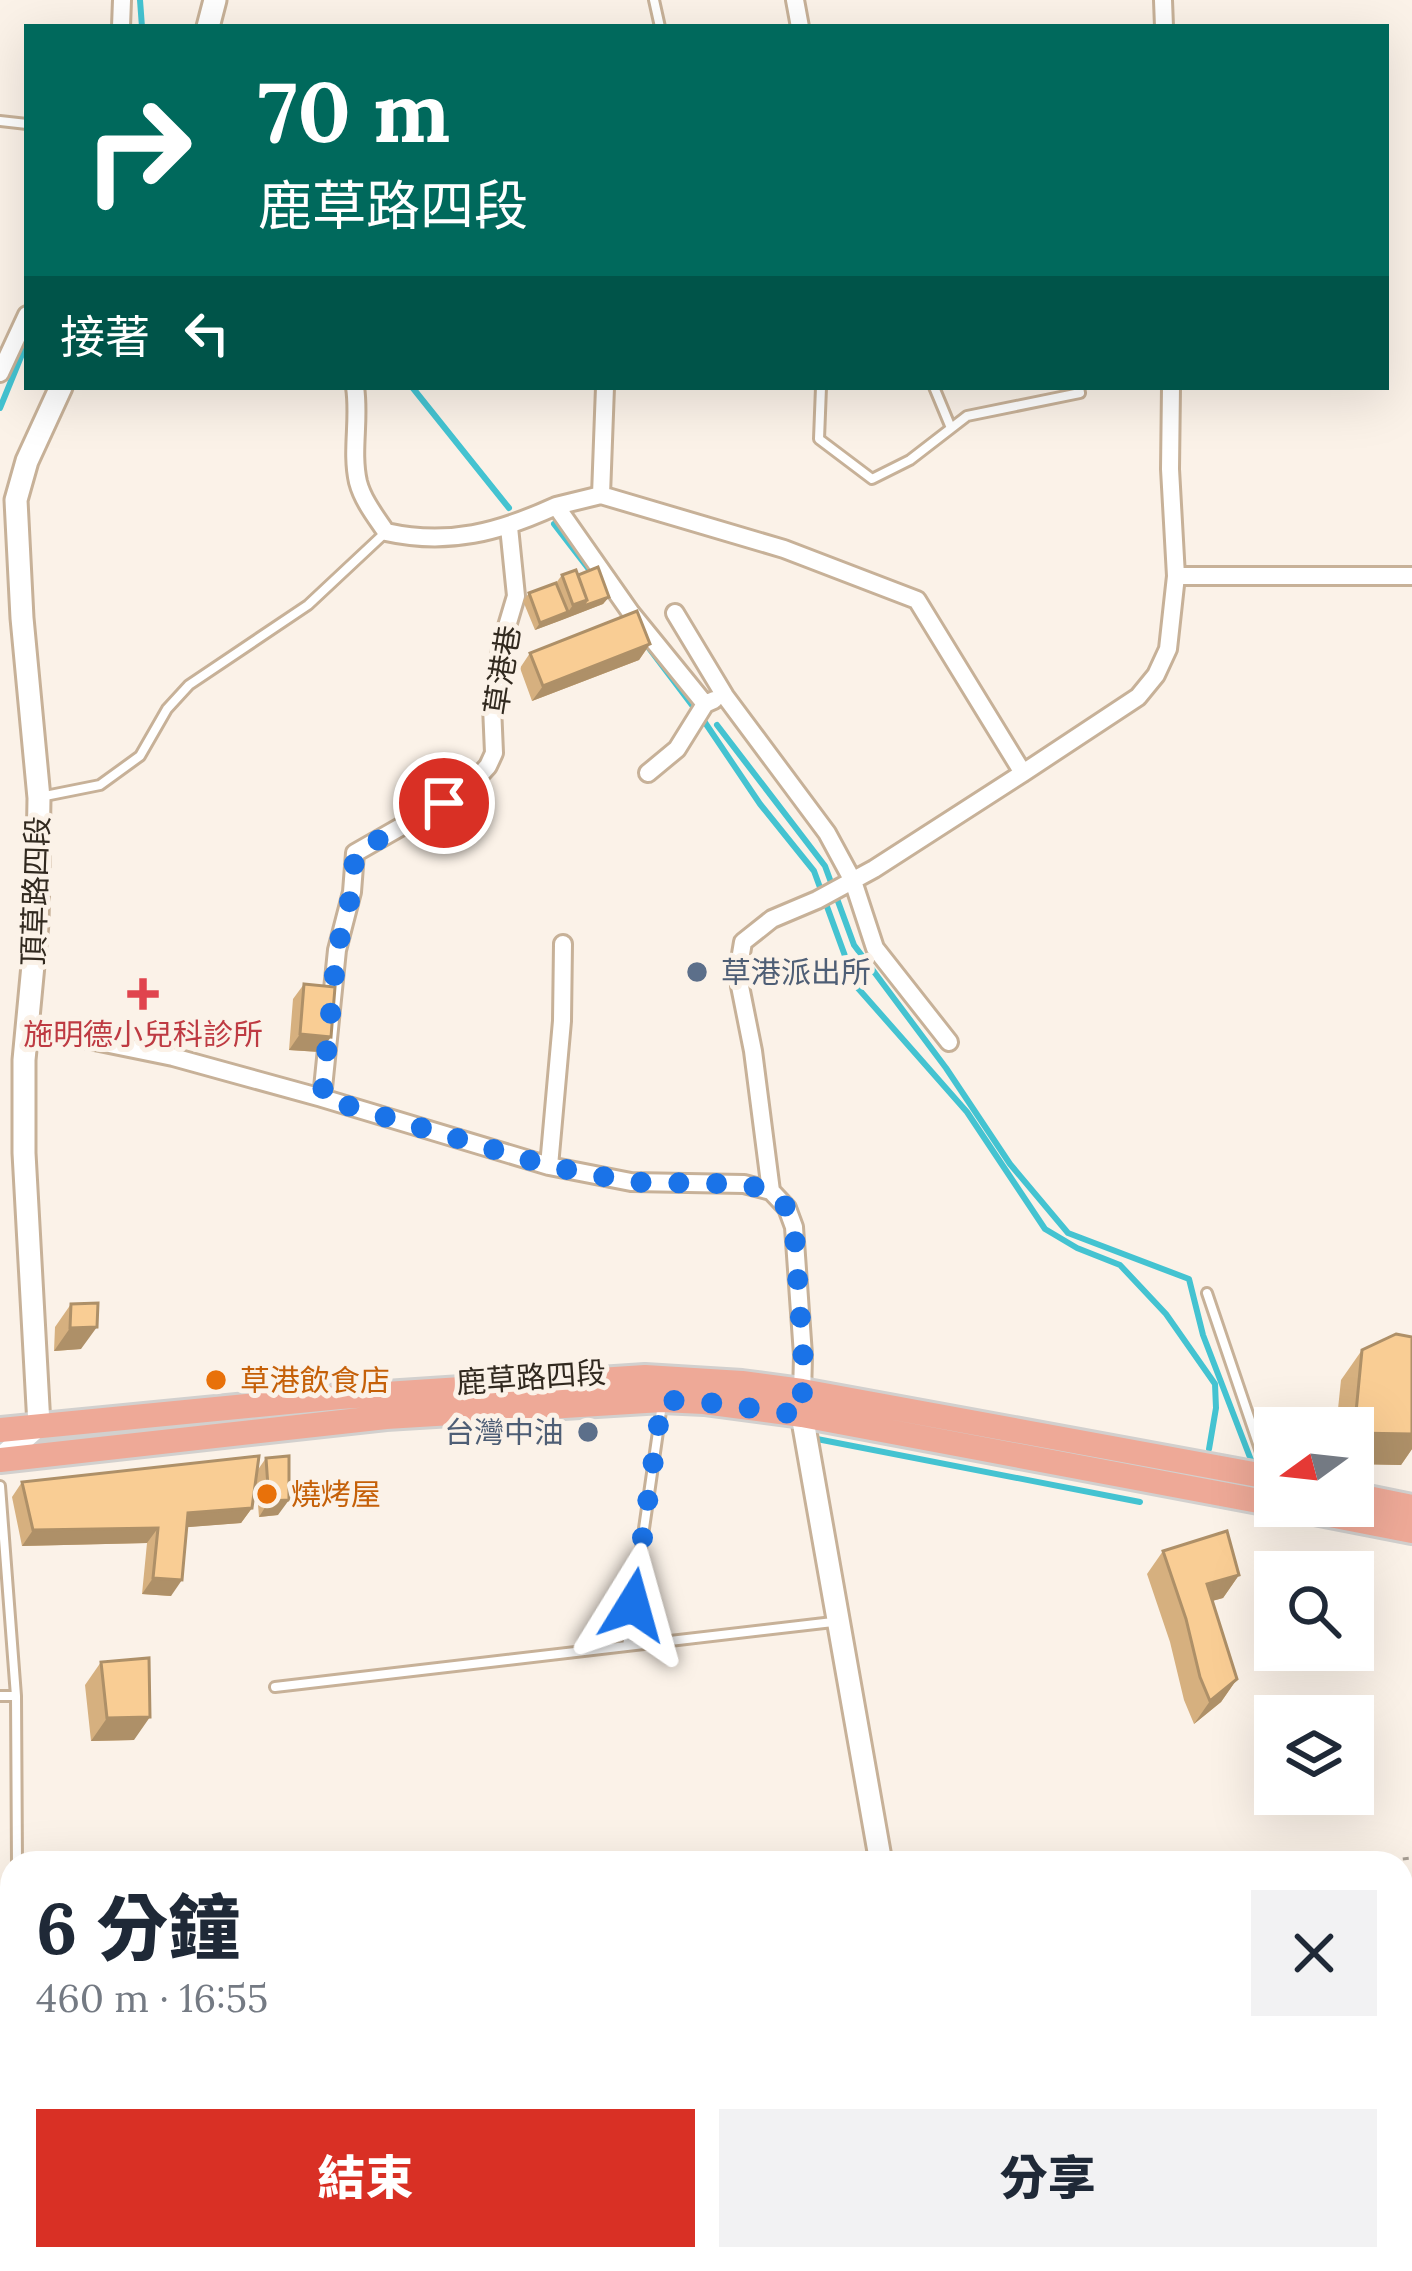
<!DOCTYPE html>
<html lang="zh-TW">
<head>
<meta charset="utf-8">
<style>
	body { margin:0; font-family:Lora,"Noto Sans TC",serif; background:#f2f2f3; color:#1f2937; height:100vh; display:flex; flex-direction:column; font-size:45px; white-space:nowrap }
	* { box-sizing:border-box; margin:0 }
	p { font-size:39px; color:#747a83 }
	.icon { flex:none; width:66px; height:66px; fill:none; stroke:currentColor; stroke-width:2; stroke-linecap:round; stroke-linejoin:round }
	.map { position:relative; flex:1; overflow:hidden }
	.sheet { position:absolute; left:0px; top:1851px; width:1413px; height:420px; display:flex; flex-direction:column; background:#fff; border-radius:36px 36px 0 0; box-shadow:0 12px 48px #0002 }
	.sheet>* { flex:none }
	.hud { position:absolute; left:24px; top:24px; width:1365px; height:366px; border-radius:0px; box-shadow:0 12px 48px #0002; background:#00695c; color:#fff; overflow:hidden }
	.needle { width:78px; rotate:255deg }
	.fabs { position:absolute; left:1254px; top:1407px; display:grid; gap:24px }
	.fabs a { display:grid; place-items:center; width:120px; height:120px; border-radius:0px; background:#fff; box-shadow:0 12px 48px #0002; font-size:60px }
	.pin { position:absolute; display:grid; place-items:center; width:102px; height:102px; color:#fff; margin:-51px; border:6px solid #fff; border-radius:50%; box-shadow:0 3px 12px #0007 }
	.me { position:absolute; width:132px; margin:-66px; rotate:8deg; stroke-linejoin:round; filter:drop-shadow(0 0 9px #0008) }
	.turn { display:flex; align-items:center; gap:42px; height:252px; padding:0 36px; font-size:54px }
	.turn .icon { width:156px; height:156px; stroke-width:2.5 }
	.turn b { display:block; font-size:84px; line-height:102px }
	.then { display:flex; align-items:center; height:114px; padding:0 36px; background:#0003; gap:24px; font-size:45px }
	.round { display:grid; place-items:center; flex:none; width:126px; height:126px; border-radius:0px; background:#f2f2f3 }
	.head { display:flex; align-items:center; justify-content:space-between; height:204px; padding:0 36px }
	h1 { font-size:72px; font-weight:800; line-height:90px }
	.cta { display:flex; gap:24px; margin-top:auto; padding:24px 36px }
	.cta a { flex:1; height:138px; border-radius:0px; background:#d93025; color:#fff; font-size:48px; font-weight:800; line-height:138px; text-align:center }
	.cta a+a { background:#f2f2f3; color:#1f2937 }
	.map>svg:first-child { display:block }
</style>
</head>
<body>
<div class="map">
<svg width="1412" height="2271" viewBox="0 0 1412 2271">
	<rect width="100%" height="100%" fill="#fbf2e8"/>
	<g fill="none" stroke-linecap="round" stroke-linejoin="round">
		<path stroke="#44c3d1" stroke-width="6" d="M140 0 142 27
			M412 387 509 508
			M0 408 27 342
			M554 524 594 576
			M645 643 704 721 760 804 814 871 856 986 967 1112 1045 1229 1077 1248 1120 1265 1166 1314 1215 1384 1216 1408 1209 1449
			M717 725 825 866 854 945 946 1068 1010 1164 1068 1233 1189 1279 1203 1335 1251 1460
			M817 1441V1439L1140 1502"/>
		<g stroke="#c7b198" stroke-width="14">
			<path id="service" d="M654 0 660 27
				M0 121 27 124
				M821 387 819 439 872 479 910 460 967 416 1080 393 1079 387
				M934 387 951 428
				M40 797 100 785 140 756 167 709 189 685 308 605 386 532
				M1207 1293 1268 1473
				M0 1486 16 1696 17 1863
				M627 1646 662 1404
				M275 1687 833 1622
				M0 1696H16
				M1401 2175 1412 2174
				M60 2259 65 2271
				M584 2271 681 2259"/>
		</g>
		<g stroke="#c7b198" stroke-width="22">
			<path id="minor" d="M795 0 800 27
				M1163 0 1164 27
				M121 27 122 0
				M0 373 27 315
				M355 387C360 419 351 451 358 482 363 501 376 517 386 532 449 546 499 532 556 506L631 613 705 704
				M601 495 605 387
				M556 506 601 495 784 549 917 600 1023 773
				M1176 576H1412
				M675 613 725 696 827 833 853 881 875 948 949 1042
				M648 773 677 749 705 704 714 700
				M26 1027 173 1057 322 1098 549 1166 631 1182 744 1184 771 1191 787 1208 794 1227 803 1355 802 1396
				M322 1098 337 950 352 892 355 853 467 789 488 766 494 753 492 706 502 643 516 596 509 527
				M549 1166 562 1021 563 944
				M771 1191 753 1051 740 986 739 966 743 942 772 919 817 900 874 869 1023 773 1138 697 1156 675 1168 649 1176 576 1170 469 1171 387"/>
		</g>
		<g stroke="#c7b198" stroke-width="27">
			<path id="tertiary" d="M208 27 215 0
				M802 1415 881 1863
				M0 1459 39 1425 24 1153V1060L37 923 39 798 22 618 16 500 27 461 61 387
				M959 2259 961 2271"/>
		</g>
		<g stroke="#d2d0ce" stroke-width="30">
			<path id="primary" d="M0 1430 340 1397 645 1377 742 1383 802 1391 1275 1478
				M0 1460 386 1417 662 1400 704 1402 802 1415 1275 1504
				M1353 1495 1412 1507
				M1284 1506 1412 1531"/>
		</g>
		<path stroke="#a79e94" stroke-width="3" stroke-dasharray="6 6" stroke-linecap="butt" d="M1367 1863 1412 1858"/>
		<use href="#service" stroke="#fff" stroke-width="8"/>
		<use href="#minor" stroke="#fff" stroke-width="16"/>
		<use href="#tertiary" stroke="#fff" stroke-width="21"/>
		<use href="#primary" stroke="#eea997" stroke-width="24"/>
	</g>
	<path fill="#d6b07f" d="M562 575H578L609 597 603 604 535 630 523 601 529 593 556 583Z
		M650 644 639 660 532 701 520 668 530 653Z
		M304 984 320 1052 289 1050 293 999Z
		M71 1304 81 1349 54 1351 55 1327Z
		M1412 1337V1449L1401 1465 1353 1464V1428H1336L1341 1380 1362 1350Z
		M266 1458 278 1515 259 1517 256 1479 252 1508 241 1523 187 1527 171 1596 142 1594 147 1543 22 1546 12 1497 22 1482 257 1471Z
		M1163 1551 1239 1575 1223 1598 1212 1601 1237 1679 1221 1702 1194 1724 1184 1700 1170 1642 1147 1574Z
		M101 1662 134 1740 91 1741 85 1685Z"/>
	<path fill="#ae9068" d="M609 597 603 604 562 620 573 605 587 600Z
		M568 612 562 620 535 630 540 623Z
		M650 644 639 660 532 701 543 686Z
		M300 1034 331 1037 320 1052 289 1050Z
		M97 1327 81 1349 54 1351 70 1328Z
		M1354 1433 1412 1434V1449L1401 1465 1353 1464Z
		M289 1500 278 1515 259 1517 269 1501Z
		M252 1508 241 1523 177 1528 188 1513Z
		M158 1528 147 1543 22 1546 33 1530Z
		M1239 1575 1223 1598 1190 1607 1207 1584Z
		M153 1578 182 1580 171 1596 142 1594Z
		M1237 1679 1221 1702 1194 1724 1210 1701Z
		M150 1717 134 1740 91 1741 107 1718Z"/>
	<path fill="#f9cd94" stroke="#ae9068" stroke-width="3" d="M598 567 609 597 581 607 587 600 578 575Z
		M576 570 587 600 573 605 562 575Z
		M556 583 568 612 540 623 529 593Z
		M637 611 650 644 543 686 530 653Z
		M304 984 335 987 331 1037 300 1034Z
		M98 1303 97 1327 70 1328 71 1304Z
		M1396 1334 1412 1337V1434L1354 1433 1362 1350Z
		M259 1456 252 1508 188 1513 182 1580 153 1578 158 1528 33 1530 22 1482Z
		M289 1456V1500L269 1501 266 1458Z
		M1227 1531 1239 1575 1207 1584 1237 1679 1210 1701 1200 1677 1186 1619 1163 1551Z
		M149 1658 150 1717 107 1718 101 1662Z"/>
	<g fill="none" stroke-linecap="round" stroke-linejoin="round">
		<path stroke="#1a73e8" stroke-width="21" stroke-dasharray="0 37.8" d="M444 803 355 853 352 892 337 950 322 1098 549 1166 631 1182 744 1184 770 1191 787 1208 794 1227 803 1354 802 1415 704 1402 662 1400 633 1605"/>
	</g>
	<g fill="#5c6f8a" stroke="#fbf2e8" stroke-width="4.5">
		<circle cx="697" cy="972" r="12"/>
		<circle cx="588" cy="1432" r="12"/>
	</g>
	<path fill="#e0444e" stroke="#fbf2e8" stroke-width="4.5" d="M137 976h12v12h12v12h-12v12h-12v-12h-12v-12h12z"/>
	<g fill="#e8710a" stroke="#fbf2e8" stroke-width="4.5">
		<circle cx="216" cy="1380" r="12"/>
		<circle cx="267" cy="1494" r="12"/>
	</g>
	<g text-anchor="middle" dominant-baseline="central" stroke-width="10" stroke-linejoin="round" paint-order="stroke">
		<g font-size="30" fill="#31291f" stroke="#fbf2e8">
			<text transform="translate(502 670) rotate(-81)">草港巷</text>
			<text transform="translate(35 891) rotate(-88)">頂草路四段</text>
			<text transform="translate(531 1377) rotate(-4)">鹿草路四段</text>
		</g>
		<g font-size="30" fill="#4e5e75" stroke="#fbf2e8" text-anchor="start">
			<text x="721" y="972">草港派出所</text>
			<text x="564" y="1432" text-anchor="end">台灣中油</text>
		</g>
		<g font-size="30" fill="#be3a42" stroke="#fbf2e8">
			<text x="143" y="1034">施明德小兒科診所</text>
		</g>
		<g font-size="30" fill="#c56008" stroke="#fbf2e8" text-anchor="start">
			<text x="240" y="1380">草港飲食店</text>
			<text x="291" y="1494">燒烤屋</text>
		</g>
	</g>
</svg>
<div class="fabs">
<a><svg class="needle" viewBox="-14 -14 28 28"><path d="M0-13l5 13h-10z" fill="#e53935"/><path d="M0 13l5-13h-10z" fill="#747a83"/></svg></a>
<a><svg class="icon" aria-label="search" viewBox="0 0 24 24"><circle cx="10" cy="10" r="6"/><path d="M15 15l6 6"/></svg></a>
<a><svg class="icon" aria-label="layers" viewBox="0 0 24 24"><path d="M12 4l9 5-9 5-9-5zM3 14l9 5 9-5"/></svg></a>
</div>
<div class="pin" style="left:444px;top:803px;background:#d93025"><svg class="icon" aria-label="arrive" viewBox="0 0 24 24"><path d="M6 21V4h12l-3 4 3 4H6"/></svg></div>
<svg class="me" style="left:633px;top:1605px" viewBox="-20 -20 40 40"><path d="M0-17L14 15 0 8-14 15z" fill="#1a73e8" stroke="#fff" stroke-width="4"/></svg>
<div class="hud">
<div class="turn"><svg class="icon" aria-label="right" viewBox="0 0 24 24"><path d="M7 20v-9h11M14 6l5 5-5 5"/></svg><div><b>70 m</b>鹿草路四段</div></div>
<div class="then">接著<svg class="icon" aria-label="left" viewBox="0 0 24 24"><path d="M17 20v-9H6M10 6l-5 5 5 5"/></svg></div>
</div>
<section class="sheet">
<div class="head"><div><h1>6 分鐘</h1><p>460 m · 16:55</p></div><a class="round"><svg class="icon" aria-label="close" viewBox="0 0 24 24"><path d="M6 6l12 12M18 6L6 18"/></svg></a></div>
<div class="cta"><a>結束</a><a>分享</a></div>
</section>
</div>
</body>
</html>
